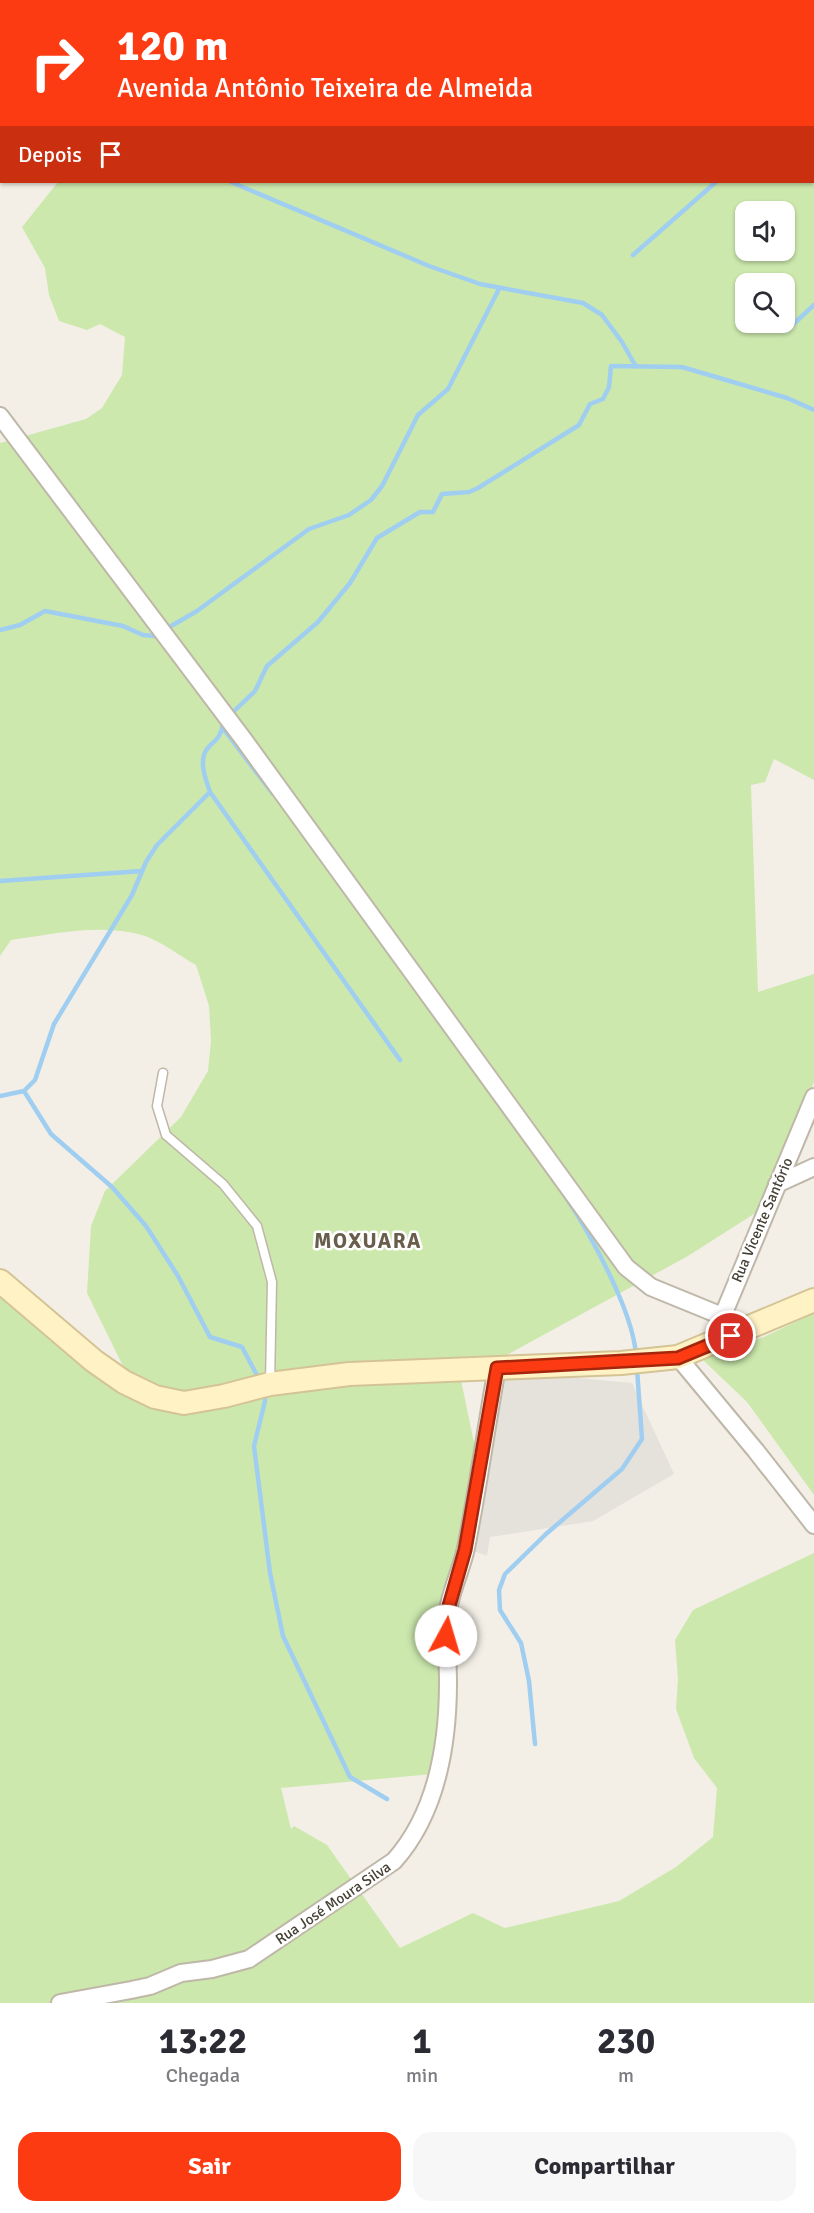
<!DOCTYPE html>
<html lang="pt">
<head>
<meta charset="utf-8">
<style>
	body { margin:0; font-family:Signika,sans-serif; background:#f7f7f7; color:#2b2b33; height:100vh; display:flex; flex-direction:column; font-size:22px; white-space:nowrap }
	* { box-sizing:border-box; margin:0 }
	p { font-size:20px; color:#7c7c81 }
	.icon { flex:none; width:33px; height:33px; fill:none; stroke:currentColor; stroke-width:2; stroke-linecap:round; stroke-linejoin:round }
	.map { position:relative; height:2003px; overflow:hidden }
	.sheet { display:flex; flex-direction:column; background:#fff; flex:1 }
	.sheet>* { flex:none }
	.top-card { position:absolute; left:0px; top:0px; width:814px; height:183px; box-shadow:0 2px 4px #0004; background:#fd3b13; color:#fff; overflow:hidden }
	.fabs { position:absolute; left:735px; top:201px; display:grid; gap:12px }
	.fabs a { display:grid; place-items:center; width:60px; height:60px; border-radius:12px; background:#fff; box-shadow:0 2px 4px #0004; font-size:30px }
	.pin { position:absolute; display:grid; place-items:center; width:51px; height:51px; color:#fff; margin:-26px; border:3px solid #fff; border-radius:50%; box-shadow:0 2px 6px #0007 }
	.me { position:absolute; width:66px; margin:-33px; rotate:6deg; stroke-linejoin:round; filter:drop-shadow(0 0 4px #0008) }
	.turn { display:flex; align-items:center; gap:21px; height:126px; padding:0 18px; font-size:27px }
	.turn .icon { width:78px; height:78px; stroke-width:2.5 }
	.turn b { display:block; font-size:42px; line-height:51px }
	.then { display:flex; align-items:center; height:57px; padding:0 18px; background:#0003; gap:12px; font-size:22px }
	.eta { display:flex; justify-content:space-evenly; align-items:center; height:102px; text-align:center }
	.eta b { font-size:36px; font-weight:700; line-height:42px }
	.action { display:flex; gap:12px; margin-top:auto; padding:12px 18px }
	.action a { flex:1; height:69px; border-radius:18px; background:#fd3b13; color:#fff; font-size:24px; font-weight:700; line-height:69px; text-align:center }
	.action a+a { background:#f7f7f7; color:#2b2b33 }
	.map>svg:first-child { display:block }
</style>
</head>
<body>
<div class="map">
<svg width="814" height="2003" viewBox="0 0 814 2003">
	<rect width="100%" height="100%" fill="#f3efe6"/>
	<path fill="#e5e1db" d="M504 1371 632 1383 674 1474 593 1521 490 1537 487 1556 474 1551Z"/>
	<path fill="#cce8ad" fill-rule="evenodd" d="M0 0H814V780L774 759 765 782 751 785 758 992 814 974V1082L757 1212 688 1256 461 1380 478 1462 433 1774 281 1788 291 1829 294 1826 327 1845 400 1948 473 1913 505 1928 619 1901 676 1867 713 1837 717 1788 694 1758 676 1709 678 1679 675 1640 693 1610 814 1553V2003H0V1270L15 1277 37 1301 113 1362 123 1366 87 1293 91 1226 105 1191 181 1117 208 1071 211 1041 209 1006 196 965C178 955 157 938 138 934 96 924 53 934 11 940L0 956V443L86 419 102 408 122 375 125 337 100 324 87 330 59 321 49 295 45 268 22 227 58 182H813V2H2L1 90ZM746 212H784V250H746ZM746 284H784V322H746Z
		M814 1313V1495L747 1402 702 1359 764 1337Z"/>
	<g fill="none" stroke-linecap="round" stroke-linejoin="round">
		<path stroke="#a0cef1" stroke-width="4.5" d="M813 96 814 95
			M0 100 2 101
			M231 182 429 266 480 284 583 303 602 315 622 342 635 365
			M633 255 716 182
			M787 330 814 305
			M0 630 20 625 45 611 123 626 143 635 154 636 197 611 309 529 349 515 371 500 382 486 418 415 448 389 499 289
			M231 714 255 691 267 666 318 622 350 583 377 538 420 512H433L442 494 469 492 478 488 579 425 590 404 603 399 609 387 611 366 682 367 787 398 814 410
			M223 726C218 742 215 739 207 749 198 761 206 780 210 792L400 1060
			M222 727 273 794
			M0 881 142 871
			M24 1091 51 1134 112 1187 146 1226 178 1276 210 1337 242 1347 260 1381
			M0 1096 24 1091 35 1080 54 1024 132 895 146 862 157 845 210 792
			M565 1196C590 1233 633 1311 636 1355
			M264 1392 265 1401 254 1446 270 1573 283 1636 350 1777 387 1799
			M535 1744 529 1681 521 1643 500 1610 499 1590 505 1574 546 1534 622 1469 642 1439 637 1369"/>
		<g stroke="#bfb7a8" stroke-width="11">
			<path id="lane" d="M163 1073 157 1106 166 1135 223 1184 257 1226 272 1282 270 1383"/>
		</g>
		<g stroke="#bfb7a8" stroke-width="20">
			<path id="street" d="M0 416 244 740 626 1267 651 1287 722 1316
				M777 1184 814 1167
				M711 1344 814 1097
				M678 1357 756 1451 814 1525
				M60 2003 131 1990 150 1986 181 1973 212 1969 249 1959 394 1861C437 1813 448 1745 448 1682 448 1657 444 1631 449 1605 453 1586 462 1567 466 1548 478 1488 486 1428 497 1368"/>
		</g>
		<g stroke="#d4c495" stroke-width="26">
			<path id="secondary" d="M0 1281 94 1361 124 1382 155 1397 184 1403 224 1396 270 1384 349 1374 621 1363 678 1357 814 1300"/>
		</g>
		<use href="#lane" stroke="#fff" stroke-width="8"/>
		<use href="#street" stroke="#fff" stroke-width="16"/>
		<use href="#secondary" stroke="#fff2c4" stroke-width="22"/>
	</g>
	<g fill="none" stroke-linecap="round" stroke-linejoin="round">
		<g stroke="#a4260c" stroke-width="15">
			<path id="route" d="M446 1636 449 1606 465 1550 497 1368 678 1358 731 1336"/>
		</g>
		<use href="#route" stroke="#fd3b13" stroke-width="10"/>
	</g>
	<g text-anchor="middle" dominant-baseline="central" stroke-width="5" stroke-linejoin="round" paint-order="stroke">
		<g font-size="15" fill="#464035" stroke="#fff">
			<text transform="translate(762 1220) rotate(-67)">Rua Vicente Santório</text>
			<text transform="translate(333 1903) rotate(-34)">Rua José Moura Silva</text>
		</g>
		<g font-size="21" font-weight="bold" letter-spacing="1.5" fill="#695e4c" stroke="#fff">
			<text x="368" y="1241">MOXUARA</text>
		</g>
	</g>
</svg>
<div class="fabs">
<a><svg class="icon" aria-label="sound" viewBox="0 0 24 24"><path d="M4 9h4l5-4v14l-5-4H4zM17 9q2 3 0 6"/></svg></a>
<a><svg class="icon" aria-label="search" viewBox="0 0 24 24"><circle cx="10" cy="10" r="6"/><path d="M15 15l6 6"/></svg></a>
</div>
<div class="pin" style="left:731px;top:1336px;background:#d93025"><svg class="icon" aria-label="arrive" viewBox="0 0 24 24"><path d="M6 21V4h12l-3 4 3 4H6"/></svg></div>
<svg class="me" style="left:446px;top:1636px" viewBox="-20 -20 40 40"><circle r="19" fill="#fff"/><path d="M0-13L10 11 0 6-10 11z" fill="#fd3b13"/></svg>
<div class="top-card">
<div class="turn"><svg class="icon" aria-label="right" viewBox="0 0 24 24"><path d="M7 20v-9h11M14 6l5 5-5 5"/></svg><div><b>120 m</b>Avenida Antônio Teixeira de Almeida</div></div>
<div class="then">Depois<svg class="icon" aria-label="arrive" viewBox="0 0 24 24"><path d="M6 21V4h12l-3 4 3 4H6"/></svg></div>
</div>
</div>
<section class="sheet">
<div class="eta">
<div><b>13:22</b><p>Chegada</p></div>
<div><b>1</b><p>min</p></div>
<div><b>230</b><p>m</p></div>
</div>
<div class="action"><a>Sair</a><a>Compartilhar</a></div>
</section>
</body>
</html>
